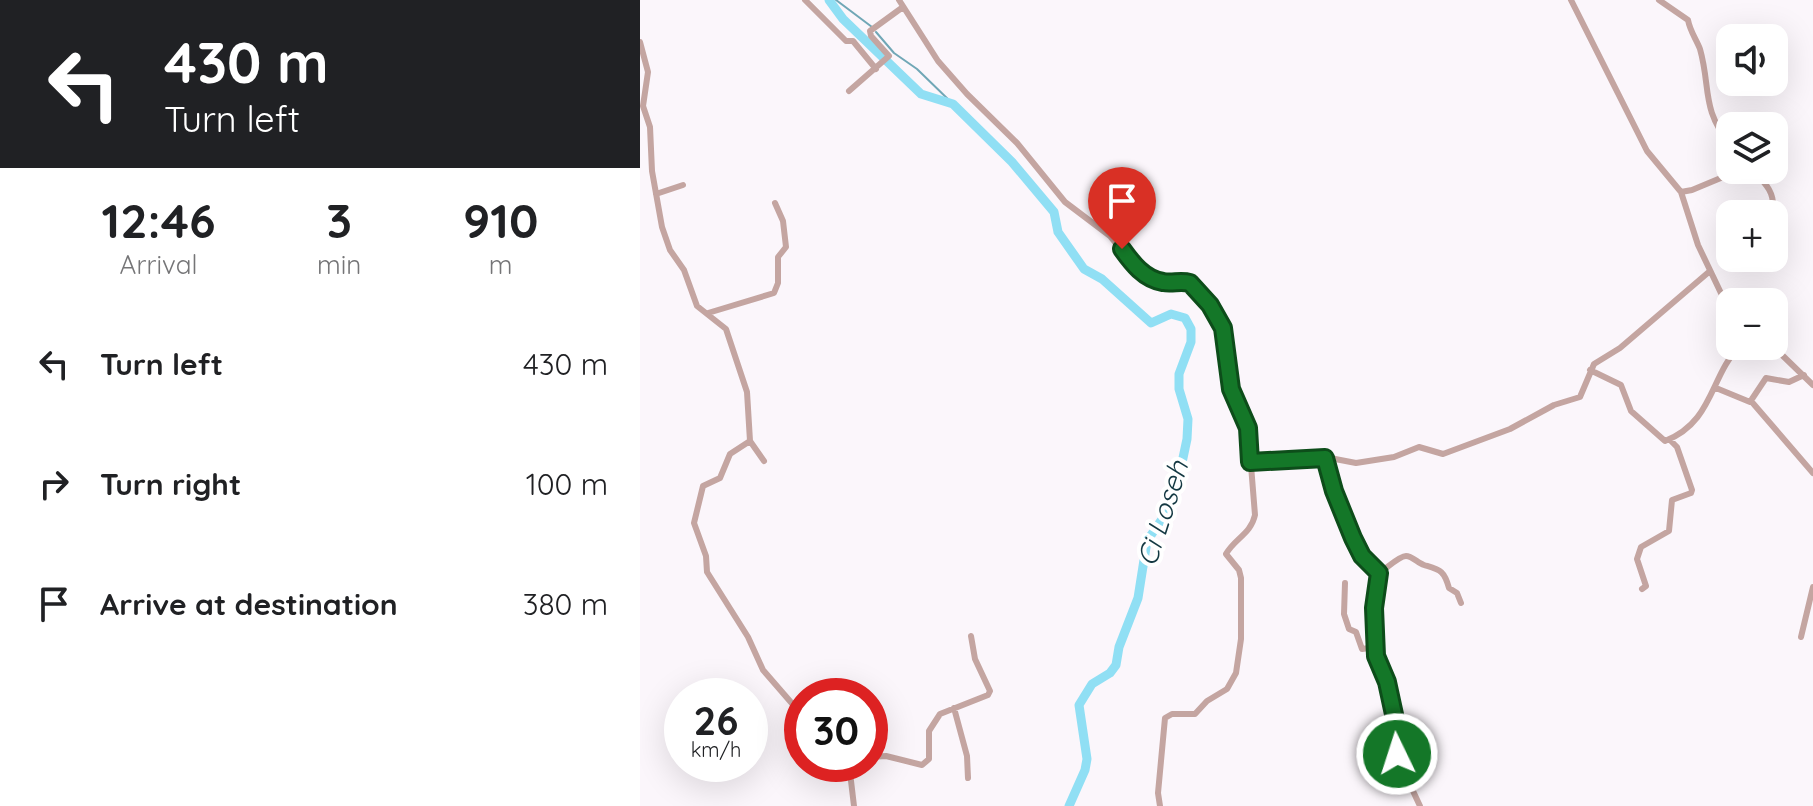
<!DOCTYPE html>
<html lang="en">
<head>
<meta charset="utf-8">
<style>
	body { margin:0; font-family:Quicksand,sans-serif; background:#f6f6f6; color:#202124; height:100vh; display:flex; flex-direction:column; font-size:30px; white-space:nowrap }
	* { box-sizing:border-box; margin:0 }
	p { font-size:26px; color:#757577 }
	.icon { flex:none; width:44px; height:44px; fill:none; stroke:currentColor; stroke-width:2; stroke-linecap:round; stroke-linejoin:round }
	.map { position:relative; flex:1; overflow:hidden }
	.panel { display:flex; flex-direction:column; background:#fff; width:640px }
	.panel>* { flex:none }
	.hud { background:#202124; color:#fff; overflow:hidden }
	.buttons { position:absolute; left:1076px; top:24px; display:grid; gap:16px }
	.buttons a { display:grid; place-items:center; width:72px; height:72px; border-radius:16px; background:#fff; box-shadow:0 8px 32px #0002; font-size:40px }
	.speed { position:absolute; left:24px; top:678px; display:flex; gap:16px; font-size:40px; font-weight:700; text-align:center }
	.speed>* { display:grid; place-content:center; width:104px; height:104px; border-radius:50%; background:#fff; box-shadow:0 8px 32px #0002; line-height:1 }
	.speed small { font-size:20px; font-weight:400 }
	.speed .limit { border:12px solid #d22; background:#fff; color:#111 }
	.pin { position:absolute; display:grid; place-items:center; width:68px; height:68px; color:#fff; margin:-82px -34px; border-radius:50% 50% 50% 0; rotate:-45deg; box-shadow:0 0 8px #0007 }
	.pin .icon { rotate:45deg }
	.me { position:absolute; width:88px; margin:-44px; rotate:356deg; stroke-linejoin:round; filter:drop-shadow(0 0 6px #0008) }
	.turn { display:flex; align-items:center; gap:28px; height:168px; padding:0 32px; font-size:36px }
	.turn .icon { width:104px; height:104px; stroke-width:2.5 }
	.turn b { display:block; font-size:56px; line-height:68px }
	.eta { display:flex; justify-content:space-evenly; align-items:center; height:136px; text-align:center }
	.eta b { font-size:48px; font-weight:800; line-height:56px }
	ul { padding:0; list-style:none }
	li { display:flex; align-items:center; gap:24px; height:120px; padding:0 32px }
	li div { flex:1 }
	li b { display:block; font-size:30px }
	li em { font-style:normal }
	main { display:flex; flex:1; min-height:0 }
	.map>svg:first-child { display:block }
</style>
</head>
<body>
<main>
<section class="panel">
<div class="hud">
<div class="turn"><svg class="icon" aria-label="left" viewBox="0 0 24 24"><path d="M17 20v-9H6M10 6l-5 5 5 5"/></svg><div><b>430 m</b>Turn left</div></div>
</div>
<div class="eta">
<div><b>12:46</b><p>Arrival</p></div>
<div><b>3</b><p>min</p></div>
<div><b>910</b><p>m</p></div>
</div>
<ul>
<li><svg class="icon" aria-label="left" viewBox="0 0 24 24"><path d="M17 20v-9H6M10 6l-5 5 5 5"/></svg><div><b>Turn left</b></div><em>430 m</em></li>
<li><svg class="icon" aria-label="right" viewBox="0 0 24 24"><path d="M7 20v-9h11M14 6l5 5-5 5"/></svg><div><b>Turn right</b></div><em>100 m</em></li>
<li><svg class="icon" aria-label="arrive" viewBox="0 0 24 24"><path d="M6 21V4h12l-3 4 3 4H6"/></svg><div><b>Arrive at destination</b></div><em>380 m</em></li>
</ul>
</section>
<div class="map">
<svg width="1173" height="806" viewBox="0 0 1173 806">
	<rect width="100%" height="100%" fill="#fbf6fb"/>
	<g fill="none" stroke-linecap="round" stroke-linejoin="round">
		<path stroke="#70a7b6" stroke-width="2" d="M196 0 232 27
			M236 32 254 53 277 69 313 104"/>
		<path stroke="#90dff4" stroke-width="9" d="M189 0 203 19 281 94 313 104 372 162 414 212 418 232 444 269 462 279 511 323 531 314 545 318 551 329V342L539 374V389L548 419 547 439 536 491 529 509 507 541 498 598 479 647 476 665 470 673 452 684 439 705 447 759 445 770 429 806"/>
		<path stroke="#c4a5a1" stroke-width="6" d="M165 0 206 41H213L236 69
			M259 0 298 61 327 94 377 143 425 202 470 236 498 270 521 282 544 281 550 283 570 305 583 328 591 389 608 428 615 515C611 534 594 539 586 554L599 570 601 578V639L596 673 587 689 567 701 555 714H532L525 718 518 793 520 806
			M931 0 1007 151 1041 192 1058 245 1090 312
			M1019 0 1048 20C1050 31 1056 39 1060 49 1071 88 1061 109 1090 144
			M0 42 8 72 3 106 10 127 12 171 22 227 30 250 44 270 57 306 86 329 107 392 110 441 124 461
			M209 91 249 56 231 36 230 31 263 7
			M1113 170C1125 183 1135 192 1133 211
			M1041 192 1052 190 1100 170
			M16 194 43 185
			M68 313 134 293 138 283V257L146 247 143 221 135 203
			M1118 346 1142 355 1173 385
			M950 370 981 385 991 411 1025 441C1074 422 1070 375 1100 346
			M1076 388 1110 402 1126 378 1149 382 1164 375
			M1111 401 1173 473
			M110 441 90 454 80 478 63 486 54 523 66 556 67 572 108 637 123 670 162 715
			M685 458 694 491 713 538 722 556 739 573 734 608 736 660 747 682 755 719 751 744 780 806
			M610 462H636L690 458 716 463 754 457 779 447 803 454 870 429 914 405 940 397 954 364 980 348 1070 271
			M739 573C746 569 759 556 766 556 772 556 778 563 784 565 800 570 804 570 809 588L817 593 821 603
			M705 583 704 614 709 629 716 632 722 649 736 647
			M1002 589 1006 586 997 559 1001 547 1029 531 1032 500 1051 493 1052 490 1037 447 1030 440
			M1161 637 1173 587
			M314 708 327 756 328 778
			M230 757 246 756 282 765 289 759V731L300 714 348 695 350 691 335 659 331 636
			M209 764 214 806
			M172 767 178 764"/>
	</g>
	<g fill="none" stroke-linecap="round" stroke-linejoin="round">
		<g stroke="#0d4d1a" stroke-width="20">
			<path id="route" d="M482 249C492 263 504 279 523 282 533 284 540 280 550 283L570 305 583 328 591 389 608 428 610 462 685 458 694 491 713 538 722 556 739 573 734 608 736 656 747 682 755 719 751 740 757 754"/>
		</g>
		<use href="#route" stroke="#147728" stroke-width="14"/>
	</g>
	<g text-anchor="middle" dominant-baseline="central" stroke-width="8" stroke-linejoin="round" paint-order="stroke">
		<g font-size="28" font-style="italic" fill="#133842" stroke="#fff">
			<text transform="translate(522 513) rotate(-72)">Ci Loseh</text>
		</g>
	</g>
</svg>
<div class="buttons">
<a><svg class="icon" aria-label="sound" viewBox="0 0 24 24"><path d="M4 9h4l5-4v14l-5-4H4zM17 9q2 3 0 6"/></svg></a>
<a><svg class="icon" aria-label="layers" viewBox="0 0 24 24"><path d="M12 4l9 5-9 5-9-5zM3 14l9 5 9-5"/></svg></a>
<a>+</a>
<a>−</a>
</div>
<div class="speed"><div>26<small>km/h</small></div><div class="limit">30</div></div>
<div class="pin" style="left:482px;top:249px;background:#d93025"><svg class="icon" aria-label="arrive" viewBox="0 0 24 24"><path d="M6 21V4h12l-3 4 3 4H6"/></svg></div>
<svg class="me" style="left:757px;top:754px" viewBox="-20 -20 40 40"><circle r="17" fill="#147728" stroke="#fff" stroke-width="3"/><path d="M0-11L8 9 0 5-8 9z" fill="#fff"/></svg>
</div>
</main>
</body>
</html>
